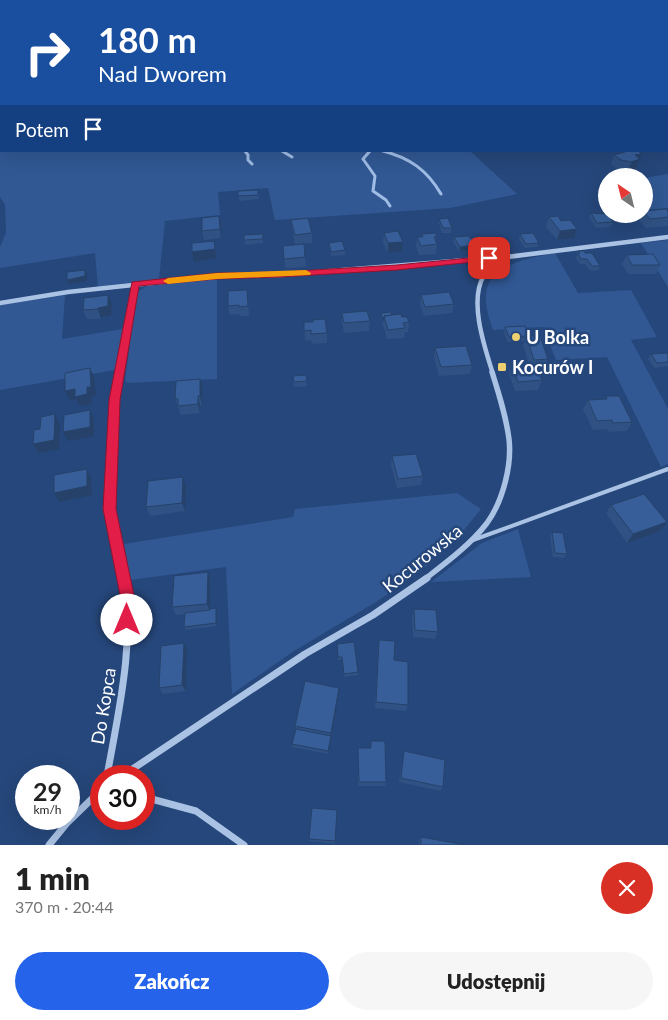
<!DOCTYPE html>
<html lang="pl">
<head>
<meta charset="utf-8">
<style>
	body { margin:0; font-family:Lato,sans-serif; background:#f6f6f6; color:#222; height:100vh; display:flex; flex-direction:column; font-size:19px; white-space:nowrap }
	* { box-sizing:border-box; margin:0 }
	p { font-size:16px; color:#767676 }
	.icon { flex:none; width:28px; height:28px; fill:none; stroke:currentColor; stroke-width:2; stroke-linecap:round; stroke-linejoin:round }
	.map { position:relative; height:845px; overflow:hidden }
	.side { display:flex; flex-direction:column; background:#fff; flex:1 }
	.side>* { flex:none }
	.guide { position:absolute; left:0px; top:0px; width:669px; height:152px; box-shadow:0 5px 20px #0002; background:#1a4fa0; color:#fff; overflow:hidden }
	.needle { width:32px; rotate:325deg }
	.buttons { position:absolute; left:598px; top:168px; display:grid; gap:10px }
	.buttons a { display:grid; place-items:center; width:55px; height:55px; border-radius:50%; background:#fff; box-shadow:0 5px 20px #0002; font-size:25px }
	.speed { position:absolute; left:15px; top:765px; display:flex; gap:10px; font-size:25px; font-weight:700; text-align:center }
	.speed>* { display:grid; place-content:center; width:65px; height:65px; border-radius:50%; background:#fff; box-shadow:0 5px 20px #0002; line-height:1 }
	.speed small { font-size:12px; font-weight:400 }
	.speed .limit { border:8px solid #d22; background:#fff; color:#111 }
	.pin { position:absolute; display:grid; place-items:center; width:42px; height:42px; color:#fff; margin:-21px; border-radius:10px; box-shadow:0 2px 8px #0006 }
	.me { position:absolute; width:55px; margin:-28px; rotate:0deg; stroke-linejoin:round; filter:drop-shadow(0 0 4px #0008) }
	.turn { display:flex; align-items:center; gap:18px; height:105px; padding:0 15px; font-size:22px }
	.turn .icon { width:65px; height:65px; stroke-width:2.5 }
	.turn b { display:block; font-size:35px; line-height:42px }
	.then { display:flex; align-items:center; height:48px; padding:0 15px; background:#0003; gap:10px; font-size:19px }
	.round { display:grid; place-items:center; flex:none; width:52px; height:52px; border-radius:26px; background:#f6f6f6 }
	.head { display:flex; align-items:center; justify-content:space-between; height:85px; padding:0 15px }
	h1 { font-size:30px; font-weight:800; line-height:38px }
	.primary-button { display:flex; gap:10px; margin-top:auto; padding:10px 15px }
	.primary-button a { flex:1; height:58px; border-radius:30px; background:#2563eb; color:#fff; font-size:20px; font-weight:800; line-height:58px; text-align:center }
	.primary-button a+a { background:#f6f6f6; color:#222 }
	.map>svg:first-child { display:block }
</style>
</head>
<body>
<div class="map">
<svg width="668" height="845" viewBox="0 0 668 845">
	<rect width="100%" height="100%" fill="#26477b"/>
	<path fill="#315893" d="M0 0H668V58V1H1V151H470L517 194 450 208 275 220 268 188 218 192 220 215 165 221 159 279 98 287 95 253 0 268V247L6 233 5 205 0 197Z
		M668 174V208L644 210V178Z
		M668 240V287L641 243Z
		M555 253 578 293 631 290 657 337 631 340 668 409V464L661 467 607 357 556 360 543 327 493 330C470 269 507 263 555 253Z
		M217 278V379L127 383 125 380 137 292 148 285Z
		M65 295 62 339 123 329 115 370 0 390V305Z
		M457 493 481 509 459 536 421 571 376 602 294 651 232 694 226 567 130 580 124 544 293 517 295 509Z
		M518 529 531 577 431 582 482 543Z"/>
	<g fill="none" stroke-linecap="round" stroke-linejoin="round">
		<path stroke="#9fbce5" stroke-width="2.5" d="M43 0 48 1
			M75 0 80 1
			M422 0 424 1"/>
		<path stroke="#9fbce5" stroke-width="3" d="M245 151 248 155V160L252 164
			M282 151 292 157
			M370 151 363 159 375 176 373 191 386 200 390 206
			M383 151C410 158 427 170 441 194"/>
		<path stroke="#aac2e4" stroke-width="4" d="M473 540 668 469"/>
		<path stroke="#aac2e4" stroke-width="4.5" d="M0 303 68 292 217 276 280 275 504 257
			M119 374 135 284
			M493 374C485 348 469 303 483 277 488 268 498 262 507 257L668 237"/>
		<path stroke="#aac2e4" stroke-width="5.5" d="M119 372 113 425 109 509 124 579
			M425 579C447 562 471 544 487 523 503 501 512 465 509 439 506 416 499 394 492 372"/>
		<path stroke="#aac2e4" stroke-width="7" d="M107 776C118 714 136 639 123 578
			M122 776 305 654 373 615 427 578
			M144 797 196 811 244 845
			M49 845 67 823 101 790"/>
	</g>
	<path fill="#2f5183" d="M642 154 636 168 628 171 617 169 611 164 614 155Z
		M258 190 259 199 239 201 238 191Z
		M644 211H668V226L646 228 639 220 642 214H644Z
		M591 213 613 222 611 227 596 228 589 218Z
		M219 216 221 238 204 240 202 231Z
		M549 217 561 221 577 229 574 238 557 240 546 227Z
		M439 219 452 228 451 233H442L439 224Z
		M291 220 312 233V243L295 244 292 229Z
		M384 233 403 242 402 251 388 253 383 242Z
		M263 234V243L245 245 244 235Z
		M422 234 437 236 436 241 437 244 436 254 419 255 416 247 417 237H421Z
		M520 234 539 243 537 247 525 248 519 239Z
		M454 237 480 249 459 251 453 242Z
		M329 243 345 250V255L331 256 329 247Z
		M488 243 498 248 497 253 490 254 487 248Z
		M283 246 305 257 306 267 285 268Z
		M578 251 585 253 600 266 598 270 590 271 585 264H580L576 258Z
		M627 255 660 265 656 274H628L622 264Z
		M247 290 249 316H241L240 314 230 315 228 306Z
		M108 295 112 304 111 316 102 317 101 319H87L83 310Z
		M421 295 454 304 452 313 424 316 420 304Z
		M342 313 370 321 369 331 344 333 342 322Z
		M381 313 402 317 409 322 408 332H405L404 338 387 339 381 318Z
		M304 322 327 333V343L312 344 311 340 305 341Z
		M505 327 529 336 548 359 544 369H537L542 380 538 390 515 391 509 374 512 365 529 364 523 345 525 341 507 342 504 332Z
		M435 348 472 365 470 374 439 376 434 357Z
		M668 353V366L654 368 648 359 651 354Z
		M306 375 307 386 294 387 293 376Z
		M200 379 203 388 202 405H200V413L181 415 175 399Z
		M606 396 632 422 627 431 608 432 607 429 593 430 583 409 588 400 605 399Z
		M392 456 423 476 421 485 397 488 391 465Z
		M186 486 185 511 150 516 146 507Z
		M611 505 660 531 627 543 606 513Z
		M552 532 567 554 564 558 553 557 550 537Z
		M208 572 210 580V610L216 608 217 612V626L186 630 184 627 185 614 176 615 172 607Z
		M414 609 438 632 435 639 413 637 412 616Z
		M379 640 394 660 408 705 406 711 375 708 378 647Z
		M184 643 187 650 186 691 163 694 159 688Z
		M337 648 358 672V675L344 677 342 660H338Z
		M339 694 328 754 292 747V744L296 729 295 726Z
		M371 741 386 782 385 786H358V748H370Z
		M404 751 443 787 440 791 399 782 403 756Z
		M337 810 335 844 310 841 309 839Z
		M421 837 466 845H419V839Z"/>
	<path fill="#26426a" d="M642 154 636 168 628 171 635 155Z
		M219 216 221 225V238L220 229Z
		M577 229 574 238 557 240 560 231Z
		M214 241 216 258 194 262 192 252Z
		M403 242 402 251 388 253V243Z
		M481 244 480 249 459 251 460 247Z
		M85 270 87 274V281L69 284 67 280Z
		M108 295 112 304 111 316 102 317 101 319 98 309V308Z
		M90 368 94 377 96 396 91 397 92 404 80 406 76 399 70 401 65 391 87 387Z
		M200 379 203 388 202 405 200 396Z
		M198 396 200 405V413L198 404Z
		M90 410 94 419V436L68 441 63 432Z
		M55 414 60 424 59 449 39 453 33 444Z
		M87 469 91 478 92 495 59 502 54 493Z
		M183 477 186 486 185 511 182 503Z
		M667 522 660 531 627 543 633 534Z
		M208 572 210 580V611L207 604Z
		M216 608 217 612V626L216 623Z
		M184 643 187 650 186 691 182 685Z
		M339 688V694L328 754 331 733Z"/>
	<path fill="#375e98" stroke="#26426a" d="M628 151H638L642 154 635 155 640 159 631 162 621 160 614 155Z
		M258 190V195L238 196V191Z
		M666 209 668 211V217L650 219 644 212V211Z
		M591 213 607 214 613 222 597 223Z
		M219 216 220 229 202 231V218Z
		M558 216 561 221 570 220 577 229 560 231 549 217Z
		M308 218 312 233 295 235 291 220Z
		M448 218 452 228H443L439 219Z
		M398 231 403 242 388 243 384 233Z
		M435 233 437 236 434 237 437 244 421 246 417 237H423L422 234Z
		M533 233 539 243 526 244 520 234Z
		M263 234V239L244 240V235Z
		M469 236 471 239 477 238 481 244 460 247 454 237Z
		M214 241 215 249 192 252V243Z
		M342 241 345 250 331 252 329 243Z
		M488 243H495L498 248 491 249Z
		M304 244 305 257 284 259 283 246Z
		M578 251H584L585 253H592L600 266H592L587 259H581L578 254 580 253Z
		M653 254 660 265H632L627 255Z
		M85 270V276L67 280V272Z
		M247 290 248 306 239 307V305L228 306V291Z
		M449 292 454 304 425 307 421 295Z
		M108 295V306L98 308V309L83 310 84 298Z
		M367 311 370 321 344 323 342 313Z
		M391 312 392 315 384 316 383 321 381 313Z
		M401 314 402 317H407L409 322 403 323 405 328 388 330 384 316Z
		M325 319 327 333 311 334V330L304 331V322H313V320Z
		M525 326 529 336H527L509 337 505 327Z
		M526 336H540L548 359 534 360Z
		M466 346 472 365 441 367 435 348Z
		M668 353V362L657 363 651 354Z
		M535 364 542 380 518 382 512 365Z
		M90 368 91 387H87V394L75 397V389L65 391V373Z
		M306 375 307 381 294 382 293 376Z
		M200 379V396H198V404L178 406V399H175L176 381Z
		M606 396H619L632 422 613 423 612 420 597 421 588 400 607 399Z
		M90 410V427L63 432 64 415Z
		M55 414 54 440 33 444 34 430 40 429 41 417Z
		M416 454 423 476 398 479 392 456Z
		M87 469V486L54 493V475Z
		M183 477 182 503 146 507 148 481Z
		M644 494 667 522 633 534 611 505Z
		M552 532 563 533 567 554 555 553Z
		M208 572 207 604 172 607 174 576Z
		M216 608V623L184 627 185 613 210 610V609Z
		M414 609 436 610 438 632 415 630Z
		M379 640 395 641 394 660 408 662V705L376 702Z
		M354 642 358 672 344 674 342 657H338L337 644Z
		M184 643 182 685 159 688 161 646Z
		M305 681 339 688 331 733 295 726Z
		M296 729 331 736 328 751 292 744Z
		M371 741H385L386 782H359L358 748H371Z
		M404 751 445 760 443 787 401 778Z
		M312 808 337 810 335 841 309 839Z
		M421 837 466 845H421Z"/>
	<path fill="#e11d48" stroke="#92132f" d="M489 256 492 257V260L397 270 280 277 217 279 139 286 120 400 116 509 135 600 132 625 127 627 122 625 120 620 121 600 103 509 109 400 132 282 217 273 280 272 397 265Z"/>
	<path fill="#f59e0b" d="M306 270 311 273 310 275 217 279 168 284 163 281 168 278 217 273Z"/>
	<g fill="#edce70" stroke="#26477b" stroke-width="2">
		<circle cx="516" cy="337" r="5"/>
		<rect x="497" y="362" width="10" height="10" rx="2.5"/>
	</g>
	<g text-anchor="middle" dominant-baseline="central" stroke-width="5" stroke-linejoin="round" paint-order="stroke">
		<g font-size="18" font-weight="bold" fill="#fff" stroke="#26477b" text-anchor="start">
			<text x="526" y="337">U Bolka</text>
			<text x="512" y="367">Kocurów I</text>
		</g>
		<g font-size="18" fill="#fff" stroke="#26477b">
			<text transform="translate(422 558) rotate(-39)">Kocurowska</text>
			<text transform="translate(103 706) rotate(-81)">Do Kopca</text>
		</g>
	</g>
</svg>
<div class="buttons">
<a><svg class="needle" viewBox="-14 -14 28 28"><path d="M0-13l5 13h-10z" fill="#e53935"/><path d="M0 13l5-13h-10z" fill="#767676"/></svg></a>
</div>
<div class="speed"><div>29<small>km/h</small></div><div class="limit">30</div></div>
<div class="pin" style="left:489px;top:258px;background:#d93025"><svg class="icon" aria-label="arrive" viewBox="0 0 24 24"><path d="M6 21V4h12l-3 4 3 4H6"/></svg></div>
<svg class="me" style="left:127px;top:620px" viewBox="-20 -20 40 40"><circle r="19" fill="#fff"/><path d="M0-13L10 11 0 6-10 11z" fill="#e11d48"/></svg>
<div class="guide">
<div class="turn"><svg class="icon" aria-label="right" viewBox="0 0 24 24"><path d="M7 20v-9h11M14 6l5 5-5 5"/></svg><div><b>180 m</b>Nad Dworem</div></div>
<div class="then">Potem<svg class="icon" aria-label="arrive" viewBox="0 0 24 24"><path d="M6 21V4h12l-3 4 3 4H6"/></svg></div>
</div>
</div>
<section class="side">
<div class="head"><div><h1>1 min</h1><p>370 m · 20:44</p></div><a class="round" style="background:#d93025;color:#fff"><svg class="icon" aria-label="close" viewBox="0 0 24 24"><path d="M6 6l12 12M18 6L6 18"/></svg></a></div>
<div class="primary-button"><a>Zakończ</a><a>Udostępnij</a></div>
</section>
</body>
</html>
